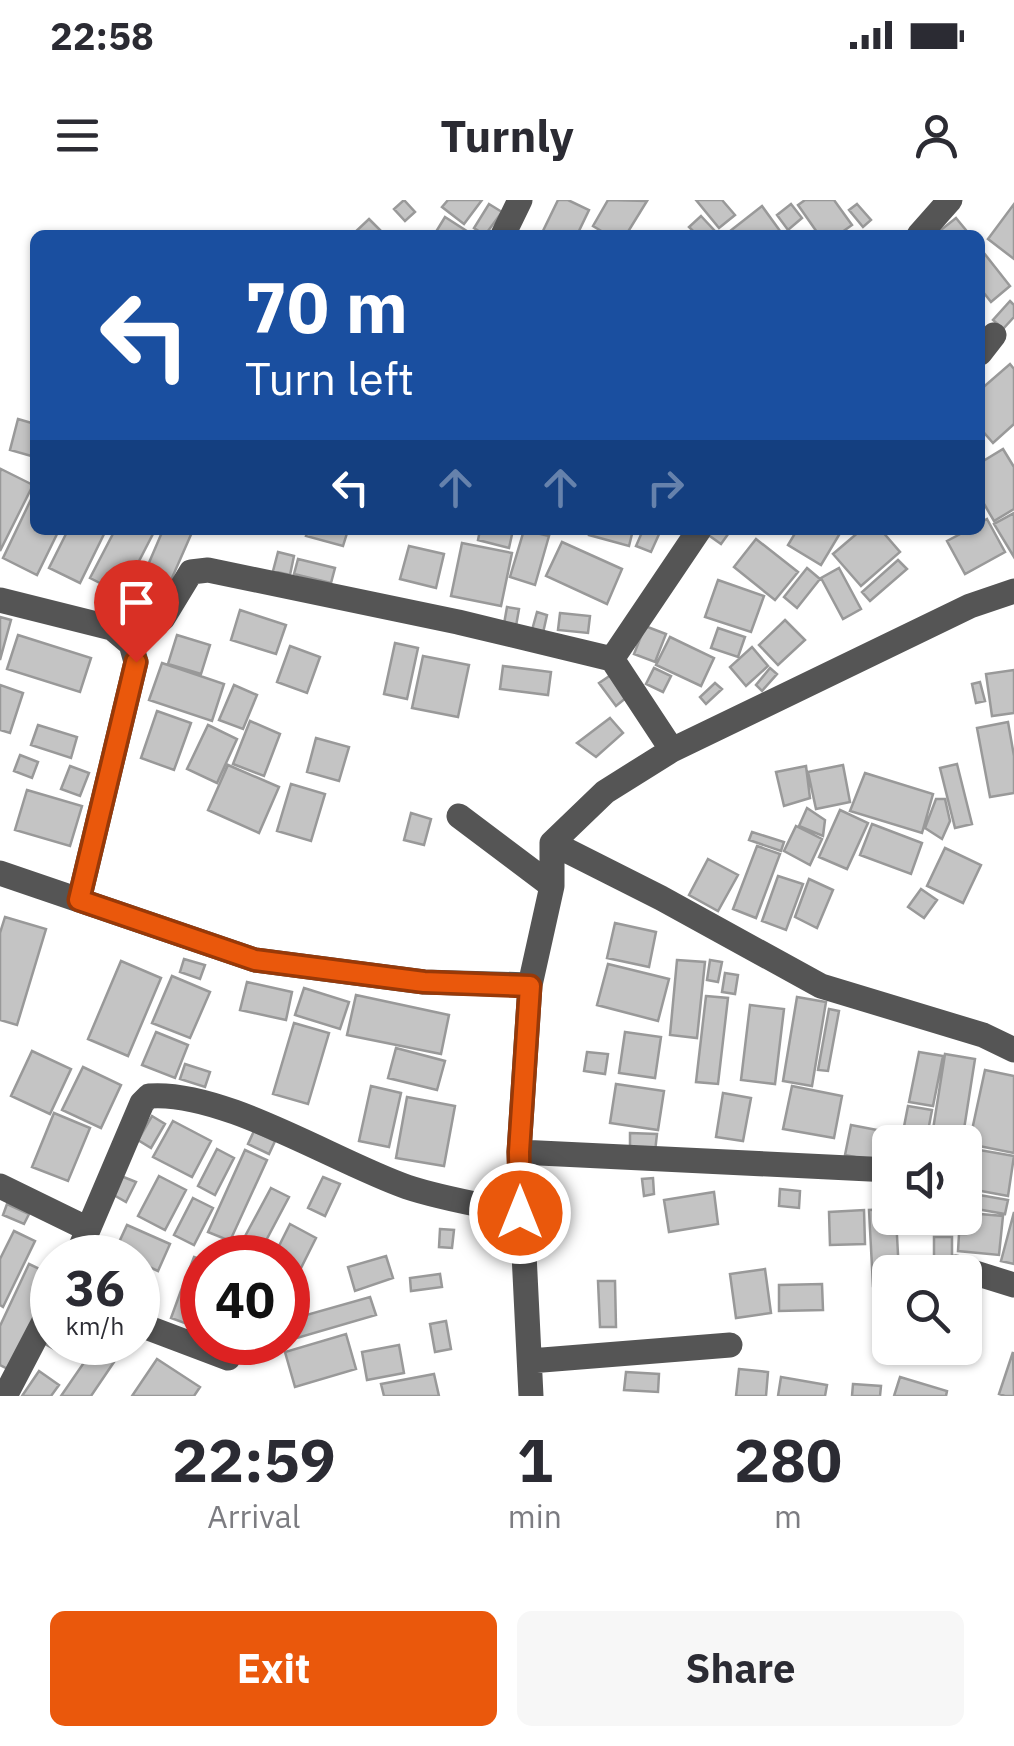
<!DOCTYPE html>
<html lang="en">
<head>
<meta charset="utf-8">
<style>
	body { margin:0; font-family:"IBM Plex Sans",sans-serif; background:#f7f7f7; color:#2b2b33; height:100vh; display:flex; flex-direction:column; font-size:38px; white-space:nowrap }
	* { box-sizing:border-box; margin:0 }
	p { font-size:32px; color:#7c7c81 }
	.icon { flex:none; width:55px; height:55px; fill:none; stroke:currentColor; stroke-width:2; stroke-linecap:round; stroke-linejoin:round }
	.map { position:relative; height:1196px; overflow:hidden }
	.sheet { display:flex; flex-direction:column; background:#fff; flex:1 }
	.sheet>* { flex:none }
	.banner { position:absolute; left:30px; top:30px; width:955px; height:305px; border-radius:15px; box-shadow:0 2px 8px #0004; background:#1a4fa0; color:#fff; overflow:hidden }
	.tools { position:absolute; left:872px; top:925px; display:grid; gap:20px }
	.tools a { display:grid; place-items:center; width:110px; height:110px; border-radius:15px; background:#fff; box-shadow:0 2px 8px #0004; font-size:50px }
	.speed { position:absolute; left:30px; top:1035px; display:flex; gap:20px; font-size:50px; font-weight:700; text-align:center }
	.speed>* { display:grid; place-content:center; width:130px; height:130px; border-radius:50%; background:#fff; box-shadow:0 2px 8px #0004; line-height:1 }
	.speed small { font-size:25px; font-weight:400 }
	.speed .limit { border:15px solid #d22; background:#fff; color:#111 }
	.pin { position:absolute; display:grid; place-items:center; width:85px; height:85px; color:#fff; margin:-102px -42px; border-radius:50% 50% 50% 0; rotate:-45deg; box-shadow:0 0 10px #0007 }
	.pin .icon { rotate:45deg }
	.me { position:absolute; width:110px; margin:-55px; rotate:0deg; stroke-linejoin:round; filter:drop-shadow(0 0 8px #0008) }
	.turn { display:flex; align-items:center; gap:35px; height:210px; padding:0 50px; font-size:45px }
	.turn .icon { width:130px; height:130px; stroke-width:2.5 }
	.turn b { display:block; font-size:70px; line-height:85px }
	.lanes { display:flex; align-items:center; height:95px; padding:0 50px; background:#0003; justify-content:center; gap:50px; direction:ltr }
	.lanes .off { opacity:.35 }
	.eta { display:flex; justify-content:space-evenly; align-items:center; height:170px; text-align:center }
	.eta b { font-size:60px; font-weight:700; line-height:70px }
	.cta { display:flex; gap:20px; margin-top:auto; padding:20px 50px }
	.cta a { flex:1; height:115px; border-radius:15px; background:#ea580c; color:#fff; font-size:40px; font-weight:700; line-height:115px; text-align:center }
	.cta a+a { background:#f7f7f7; color:#2b2b33 }
	.status { display:flex; justify-content:space-between; align-items:center; height:70px; padding:0 50px; background:#fff; direction:ltr }
	.status svg { height:28px; fill:currentColor }
	header { display:flex; justify-content:space-between; align-items:center; height:130px; padding:0 50px; background:#fff; font-size:45px; font-weight:700 }
	.map>svg:first-child { display:block }
</style>
</head>
<body>
<div class="status"><b>22:58</b><svg viewBox="0 0 49 12"><path d="M0 12V9h3v3zM5 12V6h3v6zM10 12V3h3v9zM15 12V0h3v12zM26 1h20v11H26zM47 4h2v5h-2z"/></svg></div>
<header><svg class="icon" aria-label="menu" viewBox="0 0 24 24"><path d="M4 6h16M4 12h16M4 18h16"/></svg>Turnly<svg class="icon" aria-label="person" viewBox="0 0 24 24"><circle cx="12" cy="8" r="4"/><path d="M4 21q1-7 8-7t8 7"/></svg></header>
<div class="map">
<svg width="1014" height="1196" viewBox="0 0 1014 1196">
	<rect width="100%" height="100%" fill="#fff"/>
	<path fill="#c4c4c4" stroke="#999" stroke-width="2.5" d="M404 0 415 12 405 21 394 9Z
		M448 0H482L464 24 442 7Z
		M558 0H568L589 10 577 35H541Z
		M608 0 647 1 626 35H608L593 26Z
		M696 0H722L735 15 719 28Z
		M805 0H834L852 25 838 35H819L798 5Z
		M489 4 502 12 485 35 474 28Z
		M791 4 802 18 788 30 777 15Z
		M857 4 871 20 863 27 849 10Z
		M1014 4V59L988 39Z
		M762 6 783 35H725Z
		M701 16 715 31 712 35H697L689 27Z
		M445 17 473 35H434Z
		M956 18 970 35H938L937 33Z
		M369 19 385 35H352Z
		M980 48 1010 86 991 102 980 88Z
		M1010 101 1014 105V117L1003 129 993 120Z
		M1010 164 1014 169V224L993 243 980 228V190Z
		M18 219 35 224V257L10 250Z
		M1003 249 1014 267V309L994 321 980 297V263Z
		M1 269 33 285 0 351V272Z
		M35 291V330H59L37 375 3 358Z
		M1014 313V357L994 324Z
		M987 319 1005 352 965 374 947 341 968 330H980V323Z
		M68 330H106L80 383 49 368Z
		M115 330H155L122 394 90 378Z
		M163 330H193L158 410 133 400Z
		M308 330H348L343 346 306 336Z
		M480 330H513L509 348 478 340Z
		M524 330 549 336 535 385 510 377Z
		M590 330H633L629 346 589 335Z
		M643 330 660 332 651 352 636 346Z
		M711 330H731L721 344 707 334Z
		M797 330H842L821 365 788 345Z
		M861 330H881L900 352 861 386 833 354Z
		M756 339 798 372 775 400 734 367Z
		M562 342 622 369 607 404 546 376Z
		M462 343 512 353 501 406 451 396Z
		M409 346 444 354 436 388 400 379Z
		M278 352 294 356 290 375 273 371Z
		M298 359 335 368 331 383 294 374Z
		M898 360 907 369 870 401 862 392Z
		M807 368 820 379 797 408 784 397Z
		M839 368 861 409 843 419 821 378Z
		M718 380 764 396 751 432 705 417Z
		M507 407 519 409 516 426 504 424Z
		M240 410 286 425 276 454 231 440Z
		M537 412 547 415 543 433 532 430Z
		M560 413 590 416 588 433 558 430Z
		M0 417 11 420 0 460Z
		M785 420 805 440 778 465 759 445Z
		M645 426 666 434 655 462 634 454Z
		M718 428 745 437 738 457 711 448Z
		M18 435 91 458 80 492 7 469Z
		M177 435 210 445 201 474 168 464Z
		M670 437 714 458 701 486 656 465Z
		M395 443 418 448 407 499 384 494Z
		M290 446 320 457 307 493 277 482Z
		M752 447 768 466 746 486 730 467Z
		M423 456 469 465 458 517 412 508Z
		M162 463 224 484 212 521 149 500Z
		M503 466 551 472 548 495 500 489Z
		M654 468 671 476 663 492 646 484Z
		M770 468 777 474 762 491 756 485Z
		M1014 470V513L992 516 986 474Z
		M611 475 627 497 616 506 599 483Z
		M980 482 985 501 976 503 972 484Z
		M715 483 722 489 706 504 700 497Z
		M0 485 23 493 10 533 0 530Z
		M234 485 257 495 243 529 219 520Z
		M157 511 191 523 174 570 141 558Z
		M610 518 623 533 596 557 577 543Z
		M250 521 280 534 264 576 233 564Z
		M1008 522 1014 556V593L990 597 977 528Z
		M38 525 77 537 71 558 31 545Z
		M208 525 237 539 217 583 187 569Z
		M316 538 349 547 339 581 307 572Z
		M20 555 38 562 32 578 14 571Z
		M957 564 972 624 955 628 940 568Z
		M228 565 279 587 259 633 208 610Z
		M843 565 850 602 816 609 808 572Z
		M70 566 89 573 80 596 61 589Z
		M806 566 810 598 784 606 776 572Z
		M865 573 933 594 922 633 850 611Z
		M291 584 325 594 311 641 277 631Z
		M27 590 82 606 70 646 15 630Z
		M936 599H945L950 621 942 639 925 628Z
		M807 608 825 620 823 636 799 626Z
		M840 610 868 623 847 669 819 657Z
		M411 613 431 619 424 645 404 640Z
		M872 624 922 643 911 674 860 655Z
		M796 626 822 639 810 665 784 651Z
		M752 632 784 642 781 651 749 640Z
		M757 646 780 654 756 718 733 709Z
		M945 648 981 665 963 703 927 686Z
		M708 659 738 675 718 711 689 695Z
		M778 676 803 684 786 730 762 721Z
		M809 679 833 690 817 728 795 717Z
		M921 689 937 700 924 718 908 707Z
		M5 717 46 729 17 825 0 820V733Z
		M615 723 656 732 649 767 607 758Z
		M184 759 205 765 200 779 180 772Z
		M677 760 705 762 697 838 670 835Z
		M710 760 722 762 718 782 707 780Z
		M121 761 161 778 128 856 88 839Z
		M608 764 669 779 658 821 597 805Z
		M725 773 738 775 735 794 722 792Z
		M172 776 210 792 190 838 152 823Z
		M247 782 292 792 286 820 240 810Z
		M304 788 349 802 340 829 295 815Z
		M356 795 449 815 441 854 347 835Z
		M706 796 728 798 718 884 696 882Z
		M797 797 826 802 812 886 783 881Z
		M750 805 784 809 775 884 741 880Z
		M829 809 839 811 828 871 818 870Z
		M294 823 329 833 308 904 273 894Z
		M156 832 188 845 175 878 142 865Z
		M625 832 661 837 655 878 619 873Z
		M396 848 445 861 437 890 388 878Z
		M32 851 71 869 50 914 11 896Z
		M587 852 608 854 605 874 584 871Z
		M919 852 943 856 933 906 909 902Z
		M945 854 975 859 962 942H931Z
		M185 864 210 872 205 887 180 879Z
		M83 867 121 885 101 928 62 910Z
		M985 870 1014 876V953L969 944Z
		M616 884 664 891 658 930 610 923Z
		M371 886 401 893 389 947 359 941Z
		M792 886 842 896 834 938 783 929Z
		M723 893 751 898 743 941 716 937Z
		M407 897 455 906 444 966 396 958Z
		M908 906 932 910 926 942H901Z
		M54 913 90 928 68 981 32 967Z
		M152 916 165 924 151 948 138 940Z
		M173 921 211 941 192 977 153 957Z
		M851 925 898 934 896 942H890V964L845 955Z
		M254 931 275 941 269 954 248 944Z
		M630 933 657 934 655 952 630 950Z
		M968 948 1014 956 1008 996 965 988Z
		M217 949 234 958 215 995 198 986Z
		M245 950 267 960 230 1041 208 1032Z
		M121 976 136 982 126 1002 112 994Z
		M159 976 186 990 165 1030 138 1016Z
		M323 977 340 984 325 1016 308 1008Z
		M653 978 654 994 644 996 642 979Z
		M271 988 289 997 261 1050 243 1040Z
		M780 989 800 991 799 1008 779 1006Z
		M714 992 718 1024 669 1032 664 1000Z
		M968 993 1008 1000 1005 1014 965 1007Z
		M193 998 213 1008 194 1045 174 1035Z
		M7 1004 29 1014 24 1024 3 1015Z
		M890 1009V1018H896L899 1072H890V1085L873 1086 869 1010Z
		M864 1010 865 1044 830 1045 829 1012Z
		M1014 1012V1064L1001 1061Z
		M968 1013 1003 1016 999 1055 958 1051 959 1034H966Z
		M290 1024 316 1038 295 1080 288 1076V1058H273Z
		M127 1025 170 1044 158 1071 138 1062V1058L115 1051Z
		M440 1029 454 1030 452 1048 439 1047Z
		M14 1031 35 1041 3 1107 0 1105V1059Z
		M934 1037H952V1061H934Z
		M386 1056 393 1078 355 1091 348 1067Z
		M194 1057 202 1060V1087L185 1081Z
		M29 1064 52 1075V1080L10 1170 0 1165V1126Z
		M765 1069 771 1113 736 1118 730 1074Z
		M440 1074 442 1087 411 1091 410 1078Z
		M598 1081H615L616 1127H600Z
		M822 1084 823 1110 779 1111V1085Z
		M183 1085 202 1091 190 1125 171 1118Z
		M370 1097 376 1115 297 1138 292 1119Z
		M52 1115V1142H73L65 1155 38 1140Z
		M446 1121 451 1149 435 1152 430 1124Z
		M346 1134 356 1169 295 1187 285 1152Z
		M115 1142H129L113 1159 106 1152Z
		M399 1145 404 1173 367 1180 362 1152Z
		M94 1148 114 1162 91 1196H61Z
		M1013 1152 1014 1196H1005L999 1194Z
		M157 1159 200 1187 194 1196H132Z
		M739 1169 768 1172 766 1196H736Z
		M39 1171 59 1185 51 1196H22Z
		M626 1172 659 1174 658 1192 624 1190Z
		M434 1174 439 1196H384L381 1184Z
		M781 1177 827 1185 825 1196H778Z
		M900 1177 947 1191 946 1196H894Z
		M853 1184 881 1186 880 1196H852Z"/>
	<g fill="none" stroke-linecap="round" stroke-linejoin="round">
		<path stroke="#555" stroke-width="25" d="M503 35 520 0
			M919 35 950 0
			M980 153 994 135
			M0 400 112 428 131 444 136 462 79 700
			M131 444 163 418 191 372 208 370 458 422 612 459
			M672 550 612 459 699 330
			M459 616 552 686
			M552 643 661 698 821 786 983 835 1014 850
			M0 673 255 760 424 782 530 785
			M519 952 890 970
			M0 986 88 1029
			M76 1058 142 903 149 896C223 890 335 962 407 987 443 999 483 1005 519 1013
			M956 1067 1014 1085
			M138 1124 228 1158
			M530 1161 730 1145
			M5 1196 52 1106
			M531 1196 519 952 530 785 552 686V643L605 592 672 550 970 406 1014 391"/>
	</g>
	<g fill="none" stroke-linecap="round" stroke-linejoin="round">
		<g stroke="#983908" stroke-width="25">
			<path id="route" d="M136 462 79 700 255 760 424 782 530 786 519 952 520 1013"/>
		</g>
		<use href="#route" stroke="#ea580c" stroke-width="18"/>
	</g>
</svg>
<div class="tools">
<a><svg class="icon" aria-label="sound" viewBox="0 0 24 24"><path d="M4 9h4l5-4v14l-5-4H4zM17 9q2 3 0 6"/></svg></a>
<a><svg class="icon" aria-label="search" viewBox="0 0 24 24"><circle cx="10" cy="10" r="6"/><path d="M15 15l6 6"/></svg></a>
</div>
<div class="speed"><div>36<small>km/h</small></div><div class="limit">40</div></div>
<div class="pin" style="left:136px;top:462px;background:#d93025"><svg class="icon" aria-label="arrive" viewBox="0 0 24 24"><path d="M6 21V4h12l-3 4 3 4H6"/></svg></div>
<svg class="me" style="left:520px;top:1013px" viewBox="-20 -20 40 40"><circle r="17" fill="#ea580c" stroke="#fff" stroke-width="3"/><path d="M0-11L8 9 0 5-8 9z" fill="#fff"/></svg>
<div class="banner">
<div class="turn"><svg class="icon" aria-label="left" viewBox="0 0 24 24"><path d="M17 20v-9H6M10 6l-5 5 5 5"/></svg><div><b>70 m</b>Turn left</div></div>
<div class="lanes"><svg class="icon" aria-label="left" viewBox="0 0 24 24"><path d="M17 20v-9H6M10 6l-5 5 5 5"/></svg><svg class="icon off" aria-label="ahead" viewBox="0 0 24 24"><path d="M12 20V5M6 11l6-6 6 6"/></svg><svg class="icon off" aria-label="ahead" viewBox="0 0 24 24"><path d="M12 20V5M6 11l6-6 6 6"/></svg><svg class="icon off" aria-label="right" viewBox="0 0 24 24"><path d="M7 20v-9h11M14 6l5 5-5 5"/></svg></div>
</div>
</div>
<section class="sheet">
<div class="eta">
<div><b>22:59</b><p>Arrival</p></div>
<div><b>1</b><p>min</p></div>
<div><b>280</b><p>m</p></div>
</div>
<div class="cta"><a>Exit</a><a>Share</a></div>
</section>
</body>
</html>
